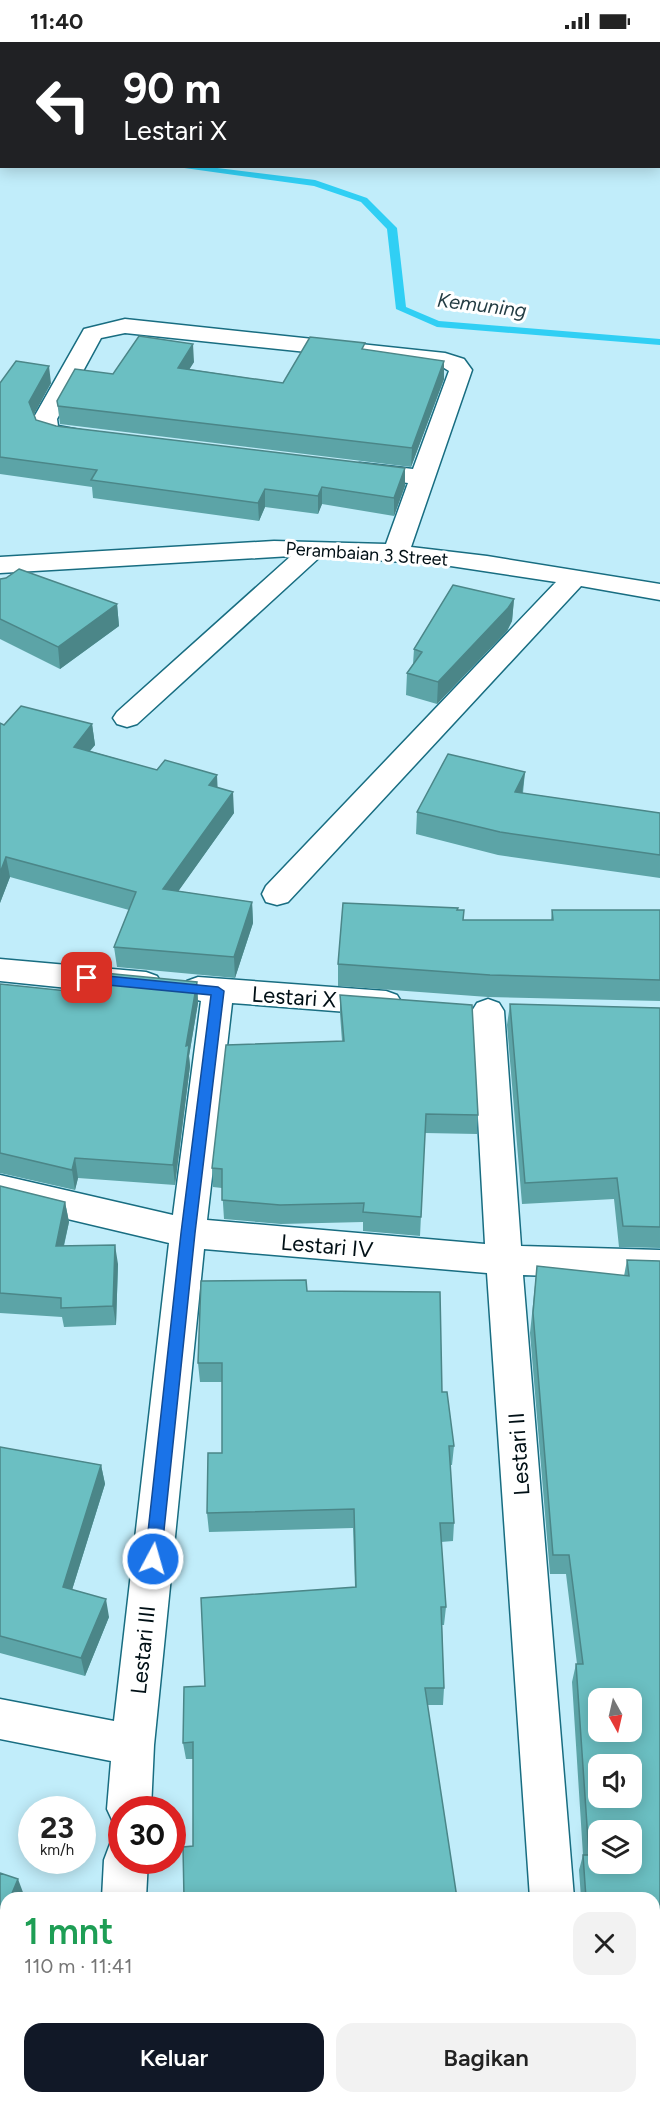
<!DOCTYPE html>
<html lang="id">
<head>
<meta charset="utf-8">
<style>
	body { margin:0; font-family:Figtree,sans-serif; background:#f2f2f2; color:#222; height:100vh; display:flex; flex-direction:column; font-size:22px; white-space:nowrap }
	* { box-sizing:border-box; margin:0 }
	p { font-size:20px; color:#767676 }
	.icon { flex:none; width:33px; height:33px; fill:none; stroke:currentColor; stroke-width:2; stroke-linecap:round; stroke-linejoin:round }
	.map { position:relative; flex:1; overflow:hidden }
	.sheet { position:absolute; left:0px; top:1850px; width:660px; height:212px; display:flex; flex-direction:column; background:#fff; border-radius:18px 18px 0 0; box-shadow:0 3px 15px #0003 }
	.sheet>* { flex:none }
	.top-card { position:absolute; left:0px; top:0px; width:660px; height:126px; box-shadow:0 3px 15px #0003; background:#202124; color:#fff; overflow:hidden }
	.needle { width:39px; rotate:172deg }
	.fabs { position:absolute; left:588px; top:1646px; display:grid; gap:12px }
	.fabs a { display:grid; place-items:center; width:54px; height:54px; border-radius:12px; background:#fff; box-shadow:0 3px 15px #0003; font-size:30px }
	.speed { position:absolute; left:18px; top:1754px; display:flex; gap:12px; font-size:30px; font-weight:700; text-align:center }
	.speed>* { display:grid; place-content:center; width:78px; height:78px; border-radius:50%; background:#fff; box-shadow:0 3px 15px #0003; line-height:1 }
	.speed small { font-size:15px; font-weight:400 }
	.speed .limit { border:9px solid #d22; background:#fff; color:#111 }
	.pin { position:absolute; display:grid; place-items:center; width:51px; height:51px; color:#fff; margin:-26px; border-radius:12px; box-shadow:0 3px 9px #0006 }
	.me { position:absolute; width:66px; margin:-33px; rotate:6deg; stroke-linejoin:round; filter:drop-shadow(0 0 4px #0008) }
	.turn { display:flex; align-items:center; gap:21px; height:126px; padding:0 24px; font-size:27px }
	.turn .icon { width:78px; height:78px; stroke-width:2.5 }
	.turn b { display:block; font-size:42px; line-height:51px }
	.round { display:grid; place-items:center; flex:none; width:63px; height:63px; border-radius:18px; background:#f2f2f2 }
	.head { display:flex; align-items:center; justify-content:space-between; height:102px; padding:0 24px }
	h1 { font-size:36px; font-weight:600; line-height:45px; color:#1e9e55 }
	.primary-button { display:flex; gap:12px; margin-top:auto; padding:12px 24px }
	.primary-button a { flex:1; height:69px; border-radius:18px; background:#111827; color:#fff; font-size:24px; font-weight:600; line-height:69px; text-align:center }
	.primary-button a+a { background:#f2f2f2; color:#222 }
	.status { display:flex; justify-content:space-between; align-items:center; height:42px; padding:0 30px; background:#fff; direction:ltr }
	.status svg { height:16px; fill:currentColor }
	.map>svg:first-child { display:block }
</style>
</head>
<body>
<div class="status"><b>11:40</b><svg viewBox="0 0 49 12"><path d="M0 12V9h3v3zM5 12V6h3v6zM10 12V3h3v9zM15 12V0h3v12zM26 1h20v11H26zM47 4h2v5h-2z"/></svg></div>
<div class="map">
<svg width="660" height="2060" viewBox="0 0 660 2060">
	<rect width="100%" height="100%" fill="#c1edfa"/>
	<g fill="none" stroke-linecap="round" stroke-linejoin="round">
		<path fill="#30cff4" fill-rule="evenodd" d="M0 44 2 45V52H0Z
			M170 124H201L315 138 367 156 397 186 406 265 439 279 660 297V303L437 285 396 267 387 187 361 160 314 144Z"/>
		<g stroke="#186d81" stroke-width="3">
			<path id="minor" d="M353 0H371L352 2Z
				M509 0H531L532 2H510Z
				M658 25H660V37L658 36Z
				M125 277 445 311 464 317 472 328 411 505 487 514 660 542V558L581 544 288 860 277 863 266 860 262 852 266 844 556 540 444 523 321 514 137 682 127 685 117 682 113 676 117 670 291 514 0 531V515L274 499 386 502 408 441 351 433 348 428 351 423 360 421 413 427 449 329 441 324 125 291 101 296 57 377 58 384 90 390 94 395 90 400C73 404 55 399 39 393L33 377 84 287Z
				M0 917 146 930 157 934 162 942 157 950 146 954 0 939Z
				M198 935 386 949 397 953 402 961 397 969 386 973 232 961 207 1178 485 1202 472 969 477 961 488 957 499 961 504 969 521 1204 660 1208V1238L523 1233 574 1856H530L487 1231 204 1207 154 1703 151 1767H122V1786L114 1782 107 1767 111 1719 0 1697V1657L114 1679 169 1201 0 1161V1133L173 1173 201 959 187 955 182 947 187 939Z
				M122 1798V1818H148L146 1856H102L104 1818 110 1802Z
				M0 1971 6 1972V2018L0 2017Z
				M82 2055H130L129 2060H81Z
				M543 2055H591L592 2060H544Z"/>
		</g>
		<use href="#minor" fill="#fff" fill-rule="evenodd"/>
	</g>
	<path fill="#5ca4a7" d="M365 307 444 337 411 425 60 382 57 359 113 332 194 320 189 327 283 341Z
		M0 341H51L34 372 36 378 56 384 405 426V444L394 474 322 462 318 472 265 465 259 479 93 456 92 445 0 432Z
		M0 537 117 562 119 584 60 627 0 597Z
		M514 557 512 579 507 589 437 662 406 653 407 631 413 622 414 607Z
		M92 682 95 703 90 709 157 728 217 733V746L234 771 178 849 252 860 253 881 235 936 117 925 114 905 129 868 10 835 0 861 4 683Z
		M525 730 523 751 660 771V836L498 813 416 792 417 770Z
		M458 866V868L463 878H551L552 868H660V959L488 955 338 944V922Z
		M197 940 198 961 189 1014 190 1024 175 1143 78 1136 75 1148 0 1131V942L96 952Z
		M340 953 478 1073 477 1092 425 1091 420 1194 363 1189V1180L281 1182 224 1177 222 1146 213 1145 212 1126 342 999 340 972Z
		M510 962 660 966V1206L619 1205 614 1157 522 1162 507 983Z
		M0 1144 65 1160 69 1180 64 1204 118 1222 116 1283 64 1285 62 1275 0 1271Z
		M627 1218 660 1219V2060H603V2055H654V1856H581L579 1828 583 1813 572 1640 576 1622H577L566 1532H550L530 1291 537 1224 624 1234Z
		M307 1249 442 1350 454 1404 452 1423H450L454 1481 453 1499 441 1500 446 1565 444 1583H442L444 1646 443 1663H428L193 1804V1717H186L183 1701 205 1644 355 1545 353 1486 209 1490 207 1471 222 1411V1340H200L198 1321Z
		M0 1405 101 1423 105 1442 72 1548 109 1575 85 1634 0 1611Z"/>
	<path fill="#4b8688" d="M193 302 194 320 179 344 178 326Z
		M444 319V337L411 425 412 406Z
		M49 324 51 341 31 378 29 360Z
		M405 426V444L394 474V456Z
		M322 445V462L318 472V454Z
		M265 447V465L259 479 258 461Z
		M514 557 512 579 507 589 437 662 438 640Z
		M117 562 119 584 60 627 58 605Z
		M92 682 95 703 76 725 74 705Z
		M525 730 522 752 515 750Z
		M217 733 218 754 209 743Z
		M233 750 234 771 165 868 163 847Z
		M6 815 10 835 0 861V831Z
		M252 860 253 881 235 936 234 915Z
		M197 940 198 961 189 1014 190 1024 175 1143 173 1123 186 1004Z
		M75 1116 78 1136 75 1148 72 1128Z
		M65 1160 69 1180 59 1224 56 1204Z
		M115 1203 118 1222 116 1283 113 1264Z
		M101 1423 105 1442 67 1564 63 1545Z
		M106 1557 109 1575 85 1634 81 1616Z
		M18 1837 24 1853 22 1856H10Z
		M6 1864V1891L0 1904V1876Z"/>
	<path fill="#6bbfc2" stroke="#4b8688" stroke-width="1.5" fill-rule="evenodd" d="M139 294 193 302 178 326 283 341 310 295 365 301 362 307 444 319 412 406 58 364 57 359 75 327 113 332Z
		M16 319 49 324 29 360 36 378 56 384 405 426 394 456 322 445 318 454 265 447 258 461 91 438 97 428 0 415V341Z
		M19 527 117 562 58 605 0 577V537L6 536Z
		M453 543 514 557 508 566 438 640 407 631 422 610 414 607Z
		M21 664 92 682 74 705 157 728 165 718 217 733 209 743 233 750 163 847 252 860 234 915 114 905 136 850 6 815 0 831V681L4 683Z
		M448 712 525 730 515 750 660 771V813L500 790 417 770Z
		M343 861 458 866 457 868H464L463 878H553L552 868H660V938L490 933 338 922Z
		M104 931 197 940 186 1004 189 1003 173 1123 75 1116 72 1128 0 1111V942L96 952Z
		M340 953 472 963 478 1073 426 1072 421 1175 363 1170 364 1161 280 1163 222 1158V1127L212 1126 226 1003 344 999Z
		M510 962 660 966V1185L623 1184 617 1136 525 1141Z
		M0 1144 65 1160 56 1204 115 1203 113 1264 61 1266V1256L0 1251Z
		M627 1218 660 1219V2060H609L608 2055H654V1856H586L583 1813H589L576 1622H583L569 1513H553L533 1271 537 1224 629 1234ZM598 1656H632V1689H598ZM598 1722H632V1755H598ZM598 1788H632V1821H598Z
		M306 1238 307 1249 440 1250 442 1350H447L454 1404H449L454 1481H440L446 1565H441L444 1646H425L457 1856H184L183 1805 193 1804V1700L183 1701 184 1645 205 1644 201 1556 356 1545 354 1467 207 1471 208 1411H222V1321H198L201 1239Z
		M0 1405 101 1423 63 1545 106 1557 81 1616 0 1594Z
		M0 1831 18 1837 10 1856H6V1864L0 1876Z
		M178 2055H255L256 2060H178Z
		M393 2055H472V2060H394Z"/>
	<path fill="#1a73e8" stroke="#114b97" stroke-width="1.5" d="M87 932 218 945 224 949 195 1191 161 1517 159 1522 153 1524 147 1522 145 1517 181 1191 211 953 87 941 81 936Z"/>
	<g text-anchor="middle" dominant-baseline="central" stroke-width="6" stroke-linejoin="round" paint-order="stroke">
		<g font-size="18" fill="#000f15" stroke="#fff">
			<text transform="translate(367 512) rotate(4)">Perambaian 3 Street</text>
		</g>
		<g font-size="20" font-style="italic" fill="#243d44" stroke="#fff">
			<text transform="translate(482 263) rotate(7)">Kemuning</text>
		</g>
		<g font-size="22" fill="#000f15" stroke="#fff">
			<text transform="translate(294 955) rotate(4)">Lestari X</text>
			<text transform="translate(327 1204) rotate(5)">Lestari IV</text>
			<text transform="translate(519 1412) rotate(-94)">Lestari II</text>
			<text transform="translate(143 1608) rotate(-84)">Lestari III</text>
		</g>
	</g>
</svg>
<div class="fabs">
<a><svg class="needle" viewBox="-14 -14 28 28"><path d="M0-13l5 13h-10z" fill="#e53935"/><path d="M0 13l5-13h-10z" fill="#767676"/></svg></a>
<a><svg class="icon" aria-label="sound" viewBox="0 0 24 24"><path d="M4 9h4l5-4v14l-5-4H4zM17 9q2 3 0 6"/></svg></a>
<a><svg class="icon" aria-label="layers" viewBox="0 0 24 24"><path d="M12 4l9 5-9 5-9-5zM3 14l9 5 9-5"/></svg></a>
</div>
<div class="speed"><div>23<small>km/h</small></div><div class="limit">30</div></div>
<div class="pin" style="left:87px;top:936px;background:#d93025"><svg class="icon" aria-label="arrive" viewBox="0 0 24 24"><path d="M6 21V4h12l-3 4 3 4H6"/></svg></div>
<svg class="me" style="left:153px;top:1517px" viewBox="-20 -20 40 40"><circle r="17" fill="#1a73e8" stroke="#fff" stroke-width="3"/><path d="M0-11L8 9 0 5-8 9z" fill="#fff"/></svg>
<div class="top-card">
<div class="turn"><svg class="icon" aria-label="left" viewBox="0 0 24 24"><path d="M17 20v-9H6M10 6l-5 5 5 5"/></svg><div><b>90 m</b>Lestari X</div></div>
</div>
<section class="sheet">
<div class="head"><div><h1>1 mnt</h1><p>110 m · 11:41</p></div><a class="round"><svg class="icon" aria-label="close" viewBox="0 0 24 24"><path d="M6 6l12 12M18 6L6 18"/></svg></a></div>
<div class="primary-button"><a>Keluar</a><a>Bagikan</a></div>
</section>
</div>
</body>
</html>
